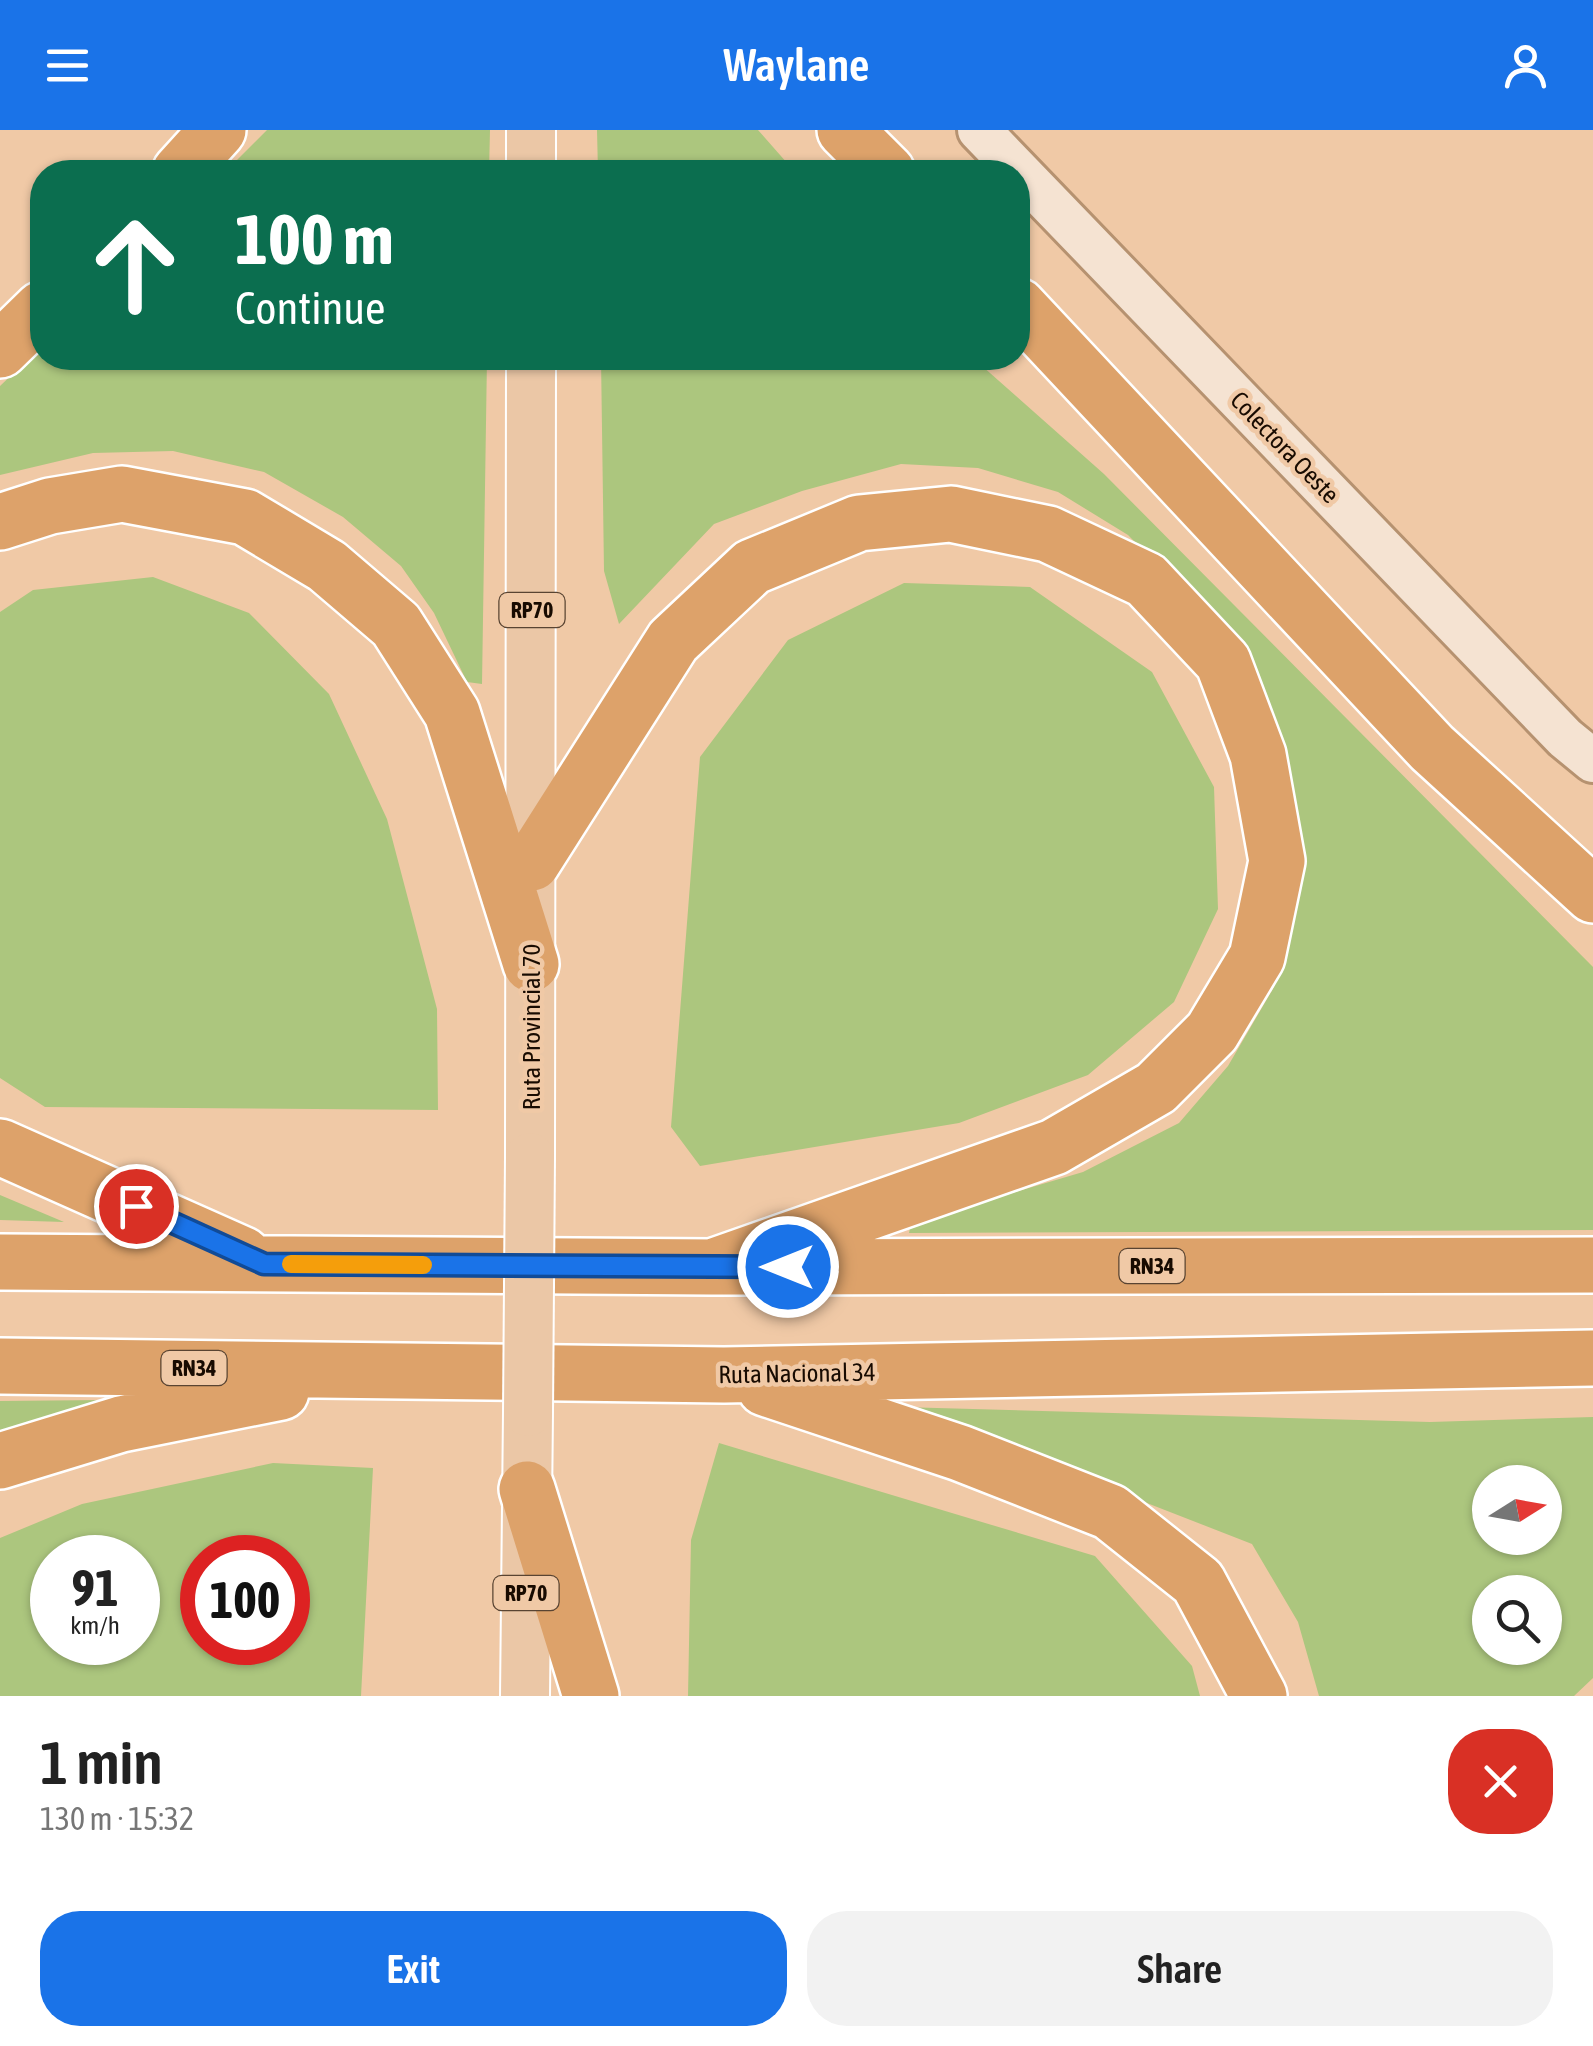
<!DOCTYPE html>
<html lang="en">
<head>
<meta charset="utf-8">
<style>
	body { margin:0; font-family:"Asap Condensed",sans-serif; background:#f2f2f2; color:#222; height:100vh; display:flex; flex-direction:column; font-size:38px; white-space:nowrap }
	* { box-sizing:border-box; margin:0 }
	p { font-size:32px; color:#767676 }
	.icon { flex:none; width:55px; height:55px; fill:none; stroke:currentColor; stroke-width:2; stroke-linecap:round; stroke-linejoin:round }
	.map { position:relative; height:1566px; overflow:hidden }
	.drawer { display:flex; flex-direction:column; background:#fff; flex:1 }
	.drawer>* { flex:none }
	.top-card { position:absolute; left:30px; top:30px; width:1000px; height:210px; border-radius:40px; box-shadow:0 2px 8px #0004; background:#0b6e4f; color:#fff; overflow:hidden }
	.needle { width:65px; rotate:79deg }
	.fabs { position:absolute; left:1472px; top:1335px; display:grid; gap:20px }
	.fabs a { display:grid; place-items:center; width:90px; height:90px; border-radius:50%; background:#fff; box-shadow:0 2px 8px #0004; font-size:50px }
	.speed { position:absolute; left:30px; top:1405px; display:flex; gap:20px; font-size:50px; font-weight:700; text-align:center }
	.speed>* { display:grid; place-content:center; width:130px; height:130px; border-radius:50%; background:#fff; box-shadow:0 2px 8px #0004; line-height:1 }
	.speed small { font-size:25px; font-weight:400 }
	.speed .limit { border:15px solid #d22; background:#fff; color:#111 }
	.pin { position:absolute; display:grid; place-items:center; width:85px; height:85px; color:#fff; margin:-42px; border:5px solid #fff; border-radius:50%; box-shadow:0 2px 10px #0007 }
	.me { position:absolute; width:110px; margin:-55px; rotate:270deg; stroke-linejoin:round; filter:drop-shadow(0 0 8px #0008) }
	.turn { display:flex; align-items:center; gap:35px; height:210px; padding:0 40px; font-size:45px }
	.turn .icon { width:130px; height:130px; stroke-width:2.5 }
	.turn b { display:block; font-size:70px; line-height:85px }
	.round { display:grid; place-items:center; flex:none; width:105px; height:105px; border-radius:40px; background:#f2f2f2 }
	.head { display:flex; align-items:center; justify-content:space-between; height:170px; padding:0 40px }
	h1 { font-size:60px; font-weight:600; line-height:75px }
	.primary-button { display:flex; gap:20px; margin-top:auto; padding:20px 40px }
	.primary-button a { flex:1; height:115px; border-radius:40px; background:#1a73e8; color:#fff; font-size:40px; font-weight:600; line-height:115px; text-align:center }
	.primary-button a+a { background:#f2f2f2; color:#222 }
	header { display:flex; justify-content:space-between; align-items:center; height:130px; padding:0 40px; background:#1a73e8; color:#fff; font-size:45px; font-weight:600 }
	.map>svg:first-child { display:block }
</style>
</head>
<body>
<header><svg class="icon" aria-label="menu" viewBox="0 0 24 24"><path d="M4 6h16M4 12h16M4 18h16"/></svg>Waylane<svg class="icon" aria-label="person" viewBox="0 0 24 24"><circle cx="12" cy="8" r="4"/><path d="M4 21q1-7 8-7t8 7"/></svg></header>
<div class="map">
<svg width="1593" height="1566" viewBox="0 0 1593 1566">
	<rect width="100%" height="100%" fill="#f0c9a6"/>
	<path fill="#acc67e" fill-rule="evenodd" d="M267 0H490L489 42H225Z
		M597 0H758L795 42H598Z
		M42 216V228H487L482 554 467 552 434 483 401 436 343 387 264 342 173 321 93 323 0 345V256Z
		M601 228H973L1104 344 1593 837V1100L909 1103 912 1088 995 1068 1083 1042 1179 993 1228 936 1274 857 1295 766 1291 653 1255 554 1202 480 1128 405 1058 362 978 338 901 334 802 361 714 394 619 494 604 441Z
		M153 447 249 483 329 564 387 689 437 879 438 980 45 977 0 948V482L33 460Z
		M904 453 1030 457 1152 542 1214 657 1218 779 1174 872 1088 945 959 993 700 1036 671 997 700 627 788 510Z
		M0 1065 64 1092 0 1090Z
		M104 1270 101 1286 0 1310V1271Z
		M901 1277 1430 1292 1593 1287V1548L1574 1566H1319L1298 1492 1252 1414ZM1490 1352H1545V1408H1490ZM1490 1462H1545V1518H1490Z
		M719 1313 1095 1426 1192 1536 1200 1566H688L691 1410Z
		M273 1333 373 1338 361 1566H0V1408L82 1374ZM52 1428H138V1512H52ZM202 1428H288V1512H202Z"/>
	<g fill="none" stroke-linecap="round" stroke-linejoin="round">
		<g stroke="#b69270" stroke-width="48">
			<path id="secondary" d="M979 0 1565 608 1593 631"/>
		</g>
		<g stroke="#fff" stroke-width="52">
			<path id="primary" d="M531 0V42
				M530 1027 531 228
				M525 1566 528 1282"/>
		</g>
		<g stroke="#fff" stroke-width="60">
			<path id="highway" d="M845 0 887 42
				M180 42 218 0
				M1018 176 1432 618 1593 765
				M0 220 42 179
				M0 392 50 376 122 364 245 387 327 436 396 495 452 583 531 834
				M532 733 673 511 752 437 859 393 951 384 1048 404 1146 450 1223 532 1258 625 1277 731 1257 827 1212 902 1156 958 1054 1017 712 1137
				M0 1017 243 1125
				M0 1132 712 1137 1593 1135
				M0 1236 724 1245 1593 1228
				M765 1258 960 1323 1110 1382 1198 1452 1259 1566
				M0 1331 121 1294 281 1262
				M527 1359 591 1566"/>
		</g>
		<use href="#secondary" stroke="#f5e3d2" stroke-width="42"/>
		<use href="#primary" stroke="#ebc7a6" stroke-width="48"/>
		<use href="#highway" stroke="#dda26a" stroke-width="55"/>
		<g stroke="#fff" stroke-width="52" stroke-linecap="butt">
			<path id="primary-bridge" d="M528 1282 530 1027"/>
		</g>
		<use href="#primary-bridge" stroke="#ebc7a6" stroke-width="48"/>
	</g>
	<g fill="none" stroke-linecap="round" stroke-linejoin="round">
		<g stroke="#114b97" stroke-width="25">
			<path id="route" d="M136 1076 264 1134 788 1137"/>
		</g>
		<use href="#route" stroke="#1a73e8" stroke-width="18"/>
		<path stroke="#f59e0b" stroke-width="18" d="M291 1134 423 1135"/>
	</g>
	<g text-anchor="middle" dominant-baseline="central" stroke-width="9" stroke-linejoin="round" paint-order="stroke">
		<g fill="#f0c9a6" stroke="#594432" stroke-width="2.5">
			<rect x="499.5" y="463" width="65" height="34" rx="8"/>
			<rect x="1119.5" y="1119" width="65" height="34" rx="8"/>
			<rect x="161.5" y="1221" width="65" height="34" rx="8"/>
			<rect x="493.5" y="1446" width="65" height="34" rx="8"/>
		</g>
		<g font-size="22" font-weight="bold" fill="#180b01">
			<text x="532" y="480">RP70</text>
			<text x="1152" y="1136">RN34</text>
			<text x="194" y="1238">RN34</text>
			<text x="526" y="1463">RP70</text>
		</g>
		<g font-size="25" fill="#180b01" stroke="#f0c9a6">
			<text transform="translate(1285 317) rotate(46)">Colectora Oeste</text>
			<text transform="translate(531 897) rotate(-90)">Ruta Provincial 70</text>
			<text transform="translate(797 1243) rotate(-1)">Ruta Nacional 34</text>
		</g>
	</g>
</svg>
<div class="fabs">
<a><svg class="needle" viewBox="-14 -14 28 28"><path d="M0-13l5 13h-10z" fill="#e53935"/><path d="M0 13l5-13h-10z" fill="#767676"/></svg></a>
<a><svg class="icon" aria-label="search" viewBox="0 0 24 24"><circle cx="10" cy="10" r="6"/><path d="M15 15l6 6"/></svg></a>
</div>
<div class="speed"><div>91<small>km/h</small></div><div class="limit">100</div></div>
<div class="pin" style="left:136px;top:1076px;background:#d93025"><svg class="icon" aria-label="arrive" viewBox="0 0 24 24"><path d="M6 21V4h12l-3 4 3 4H6"/></svg></div>
<svg class="me" style="left:788px;top:1137px" viewBox="-20 -20 40 40"><circle r="17" fill="#1a73e8" stroke="#fff" stroke-width="3"/><path d="M0-11L8 9 0 5-8 9z" fill="#fff"/></svg>
<div class="top-card">
<div class="turn"><svg class="icon" aria-label="ahead" viewBox="0 0 24 24"><path d="M12 20V5M6 11l6-6 6 6"/></svg><div><b>100 m</b>Continue</div></div>
</div>
</div>
<section class="drawer">
<div class="head"><div><h1>1 min</h1><p>130 m · 15:32</p></div><a class="round" style="background:#d93025;color:#fff"><svg class="icon" aria-label="close" viewBox="0 0 24 24"><path d="M6 6l12 12M18 6L6 18"/></svg></a></div>
<div class="primary-button"><a>Exit</a><a>Share</a></div>
</section>
</body>
</html>
